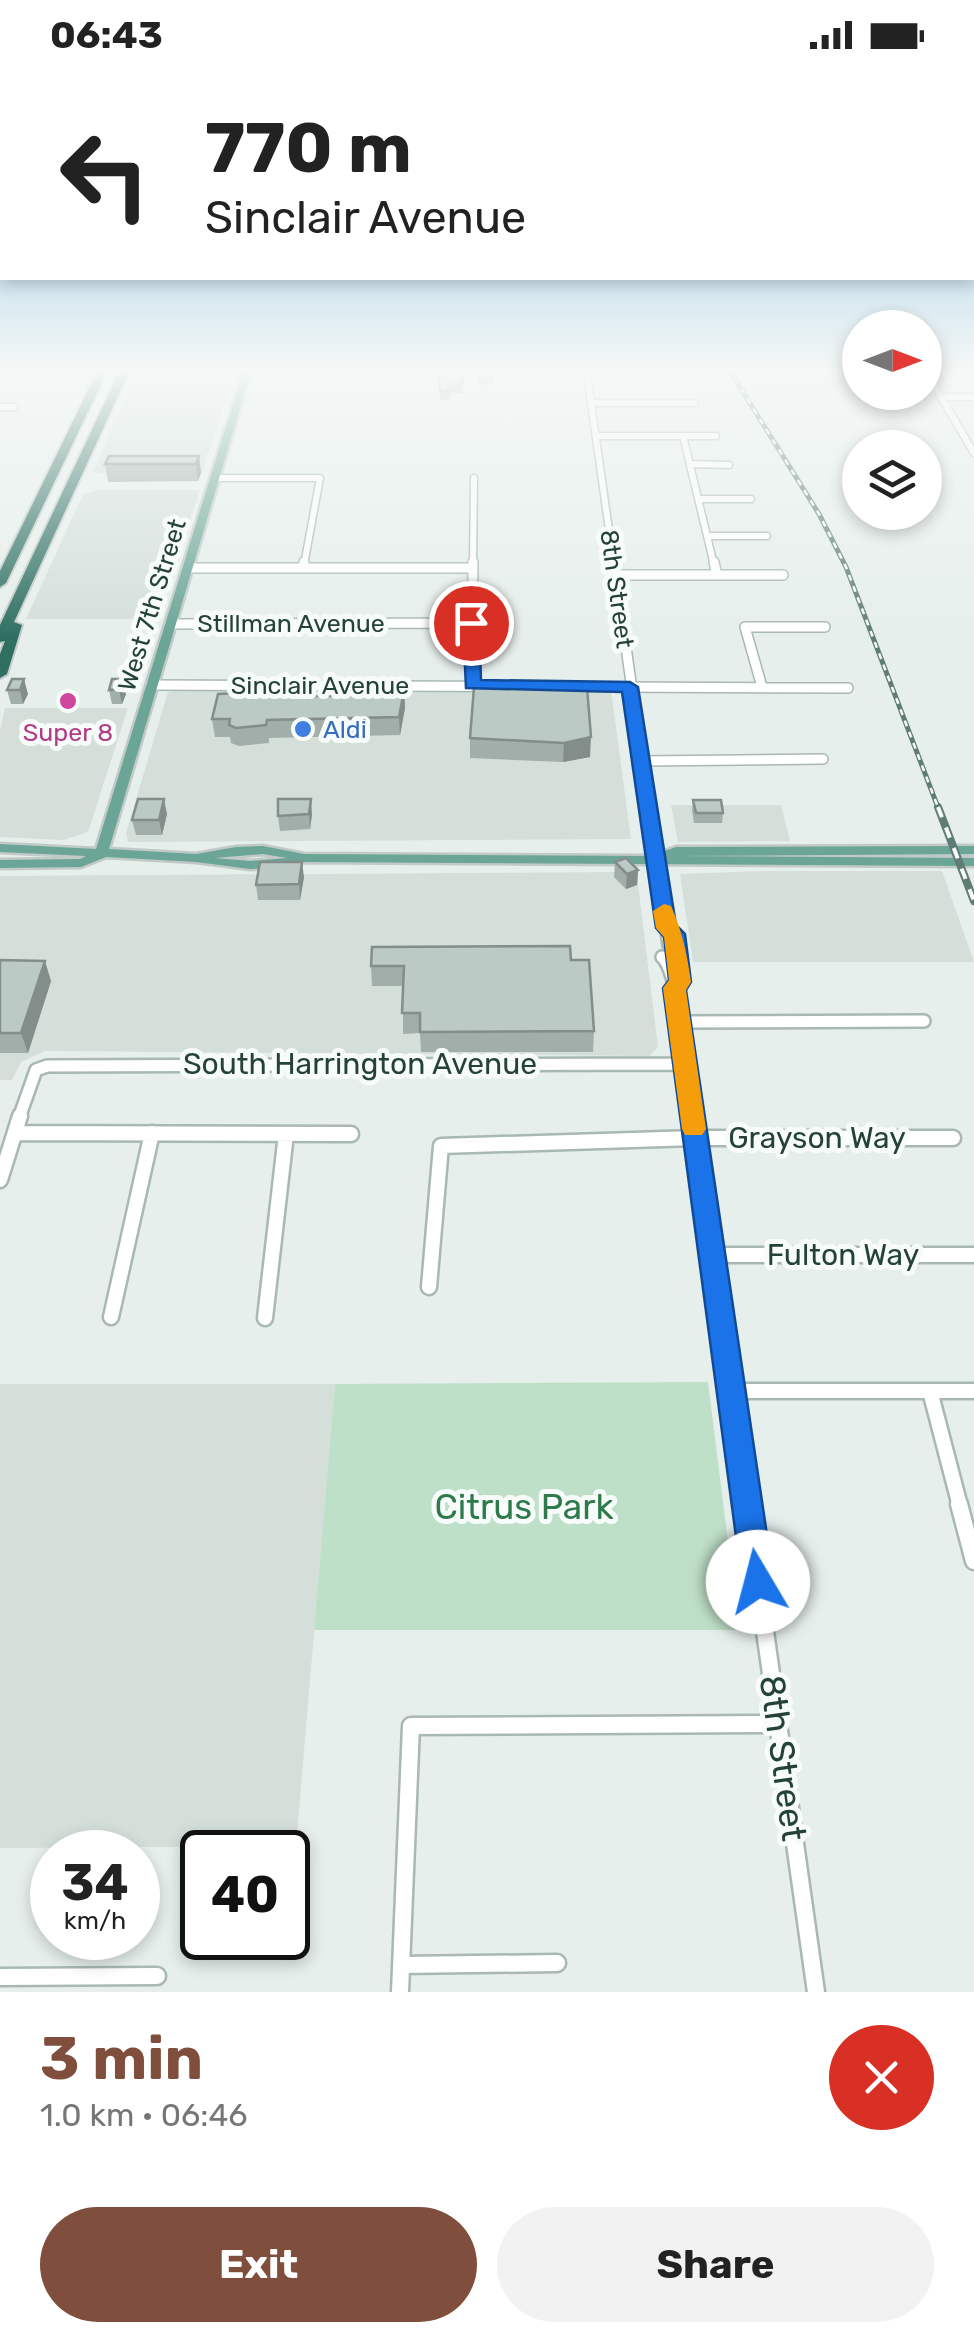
<!DOCTYPE html>
<html lang="en">
<head>
<meta charset="utf-8">
<style>
	body { margin:0; font-family:Rubik,sans-serif; background:#f2f2f2; color:#222; height:100vh; display:flex; flex-direction:column; font-size:38px; white-space:nowrap }
	* { box-sizing:border-box; margin:0 }
	p { font-size:32px; color:#767676 }
	.icon { flex:none; width:55px; height:55px; fill:none; stroke:currentColor; stroke-width:2; stroke-linecap:round; stroke-linejoin:round }
	.map { position:relative; height:1922px; overflow:hidden }
	.side { display:flex; flex-direction:column; background:#fff; flex:1 }
	.side>* { flex:none }
	.hud { position:absolute; left:0px; top:0px; width:975px; height:210px; box-shadow:0 5px 15px #0003; background:#fff; color:#222; overflow:hidden }
	.needle { width:65px; rotate:90deg }
	.tools { position:absolute; left:842px; top:240px; display:grid; gap:20px }
	.tools a { display:grid; place-items:center; width:100px; height:100px; border-radius:50%; background:#fff; box-shadow:0 5px 15px #0003; font-size:50px }
	.speed { position:absolute; left:30px; top:1760px; display:flex; gap:20px; font-size:50px; font-weight:700; text-align:center }
	.speed>* { display:grid; place-content:center; width:130px; height:130px; border-radius:50%; background:#fff; box-shadow:0 5px 15px #0003; line-height:1 }
	.speed small { font-size:25px; font-weight:400 }
	.speed .limit { border:5px solid #111; border-radius:15px; background:#fff; color:#111 }
	.pin { position:absolute; display:grid; place-items:center; width:85px; height:85px; color:#fff; margin:-42px; border:5px solid #fff; border-radius:50%; box-shadow:0 2px 10px #0007 }
	.me { position:absolute; width:110px; margin:-55px; rotate:352deg; stroke-linejoin:round; filter:drop-shadow(0 0 8px #0008) }
	.turn { display:flex; align-items:center; gap:35px; height:210px; padding:0 40px; font-size:45px }
	.turn .icon { width:130px; height:130px; stroke-width:2.5 }
	.turn b { display:block; font-size:70px; line-height:85px }
	.round { display:grid; place-items:center; flex:none; width:105px; height:105px; border-radius:52px; background:#f2f2f2 }
	.headline { display:flex; align-items:center; justify-content:space-between; height:170px; padding:0 40px }
	h1 { font-size:60px; font-weight:700; line-height:75px; color:#804e3d }
	.button { display:flex; gap:20px; margin-top:auto; padding:20px 40px }
	.button a { flex:1; height:115px; border-radius:60px; background:#804e3d; color:#fff; font-size:40px; font-weight:700; line-height:115px; text-align:center }
	.button a+a { background:#f2f2f2; color:#222 }
	.status { display:flex; justify-content:space-between; align-items:center; height:70px; padding:0 50px; background:#fff; direction:ltr }
	.status svg { height:28px; fill:currentColor }
	.map>svg:first-child { display:block }
</style>
</head>
<body>
<div class="status"><b>06:43</b><svg viewBox="0 0 49 12"><path d="M0 12V9h3v3zM5 12V6h3v6zM10 12V3h3v9zM15 12V0h3v12zM26 1h20v11H26zM47 4h2v5h-2z"/></svg></div>
<div class="map">
<svg width="974" height="1922" viewBox="0 0 974 1922">
	<rect width="100%" height="100%" fill="#e6efeb"/>
	<path fill="#d4dfda" d="M139 298H236L202 403H92Z
		M743 298H860V320L754 319Z
		M98 420H200L156 549H26L83 424Z
		M182 619 611 620 631 769 128 772 126 763 168 622Z
		M5 638H128L88 762 63 770 0 767V661Z
		M671 735H781L790 771 678 772Z
		M765 801H942L974 892H693L680 804Z
		M627 802 637 806 658 977 649 986 45 981 21 992 12 1010H0V806Z
		M0 1314H335L296 1776 0 1778Z"/>
	<path fill="#bfe0c8" d="M708 1312 739 1560H314L335 1314Z"/>
	<g fill="none" stroke-linecap="round" stroke-linejoin="round">
		<g stroke="#a8b8b2" stroke-width="9">
			<path id="minor-far4" d="M586 298 614 495
				M0 300 29 302 28 308
				M586 300H678
				M925 300 974 383
				M941 327H974
				M591 333H695
				M0 337H14
				M596 366H716
				M683 366 714 495
				M690 394 729 395
				M214 408H320L304 495
				M698 429H751
				M708 466H767
				M473 495 474 408"/>
		</g>
		<g stroke="#a8b8b2" stroke-width="12">
			<path id="minor-far3" d="M614 492 649 740
				M714 492 717 505
				M187 498H472
				M303 498 304 492
				M615 505H783
				M170 554 471 553
				M151 615 848 618
				M472 615 473 492
				M762 617 745 557H825
				M642 691 823 689"/>
		</g>
		<g stroke="#a8b8b2" stroke-width="16">
			<path id="minor-far2" d="M649 737 669 875 677 883
				M662 887C680 902 689 1019 693 1048
				M679 952 924 951
				M19 1048 36 1000 47 996 685 994"/>
		</g>
		<g stroke="#a8b8b2" stroke-width="19">
			<path id="minor-far1" d="M693 1046 748 1436
				M15 1063 351 1064
				M0 1110 20 1046
				M711 1185H974
				M429 1217 441 1076 695 1068H953
				M111 1247 152 1063
				M265 1248 286 1064
				M730 1321H974
				M930 1321 960 1436"/>
		</g>
		<g stroke="#a8b8b2" stroke-width="21">
			<path id="minor" d="M747 1434 816 1922
				M959 1434 974 1491
				M401 1895 557 1893
				M0 1907 157 1906
				M400 1922 411 1656 778 1654"/>
		</g>
		<g stroke="#c2cac8" stroke-width="5">
			<path id="major" d="M244 298H252L109 779 196 784 236 777 263 776 304 784 651 786 676 777 974 776V784L674 786 974 788V796L303 792 277 798 250 799 196 792 106 787 81 797 0 798V790L80 789 86 786 0 782V774L96 779ZM263 784 287 788 250 791 215 788Z"/>
		</g>
		<g stroke="#c2cac8" stroke-width="4">
			<path id="highway" d="M99 298H109L6 513 0 517V501Z
				M121 298H131L14 552 22 555 7 604 0 608V584L5 571 0 572V555Z"/>
		</g>
		<use href="#minor-far4" stroke="#fff" stroke-width="6"/>
		<use href="#minor-far3" stroke="#fff" stroke-width="9"/>
		<use href="#minor-far2" stroke="#fff" stroke-width="11"/>
		<use href="#minor-far1" stroke="#fff" stroke-width="14"/>
		<use href="#minor" stroke="#fff" stroke-width="16"/>
		<use href="#major" fill="#6aa596" fill-rule="evenodd"/>
		<use href="#highway" fill="#2f6f62" fill-rule="evenodd"/>
		<g stroke="#5f7d75" stroke-width="5">
			<path id="rail-far1" d="M728 298 819 444 846 497 939 740"/>
		</g>
		<g stroke="#5f7d75" stroke-width="8">
			<path id="rail" d="M938 737 974 831"/>
		</g>
		<use href="#rail-far1" stroke="#f7fbf9" stroke-width="2.5" stroke-dasharray="6" stroke-linecap="butt"/>
		<use href="#rail" stroke="#f7fbf9" stroke-width="4" stroke-dasharray="11" stroke-linecap="butt"/>
	</g>
	<path fill="#a1aea9" d="M438 298H463V323H451L449 331 440 330Z
		M199 386 201 403 198 411 108 412 105 394Z
		M12 609 28 624 23 634H11L7 620Z
		M112 609 126 624 122 634H112L109 620Z
		M474 617 590 687 563 692 470 688V668Z
		M404 621 405 638 400 665 269 668V673L239 676 231 673 230 667H215L212 649 282 626H332Z
		M693 730 723 743 722 753H694L692 740Z
		M167 744 162 765H136L132 750Z
		M312 744 310 759 280 761 278 746Z
		M615 792 638 800 637 815 626 819 614 807Z
		M304 807 300 830H258L256 815Z
		M0 890 51 911 28 983H0Z
		M571 890 594 961 593 982H421L420 963 403 964V916H372L371 896Z"/>
	<path fill="#838d89" d="M493 305V313L479 315V307Z
		M199 386 201 403 198 411 196 394Z
		M24 609 28 624 23 634 20 620Z
		M123 609 126 624 122 634 119 619Z
		M404 621 405 638 400 665 399 647Z
		M591 667 590 687 563 692 564 673Z
		M164 729 167 744 162 765 159 750Z
		M311 729 312 744 310 759 309 744Z
		M302 792 304 807 300 830 299 814Z
		M638 800 637 815 626 819 627 804Z
		M45 891 51 911 28 983 21 963Z"/>
	<path fill="#bbcac4" stroke="#838d89" stroke-width="2.5" d="M438 298H463V314H451L448 322 440 321Z
		M478 298H493V305L479 307Z
		M109 386H199L196 394H105Z
		M12 609H24L20 620H7Z
		M112 609H123L119 619 109 620Z
		M474 617H587L591 667 564 673 470 668Z
		M281 621 282 626H332L333 621H404L399 647 267 650 266 655 236 658 229 655 230 649H212L218 624Z
		M138 729H164L159 750H132Z
		M278 729H311L309 744 278 746Z
		M693 730H721L723 743H696Z
		M626 788 638 800 627 804 615 792Z
		M260 792H302L299 814 256 815Z
		M570 876 571 890H589L594 961 420 962V943H402L404 896H371L372 877Z
		M0 890 45 891 21 963H0Z"/>
	<linearGradient id="sky" x2="0" y2="1"><stop stop-color="#84bce0"/><stop offset="0.53" stop-color="#f4f8f6"/><stop offset="1" stop-color="#f4f8f6" stop-opacity="0"/></linearGradient>
	<rect width="974" height="567" fill="url(#sky)"/>
	<path fill="#1a73e8" stroke="#114b97" stroke-width="2.5" d="M471 548 479 553 481 610 630 612 638 617 676 855 685 864 691 912 686 920 774 1512 769 1523 758 1528 747 1523 742 1512 663 918 669 910 664 867 656 858 622 622 466 618 463 553Z"/>
	<path fill="#f59e0b" d="M664 834 671 836C682 861 687 883 691 912L686 920 706 1059 702 1065H685L682 1059 663 918 669 910 664 867 656 858 653 841Z"/>
	<circle fill="#d1479c" stroke="#f7fbf9" stroke-width="4" cx="68" cy="631" r="10"/>
	<circle fill="#3f7fe0" stroke="#f7fbf9" stroke-width="4" cx="303" cy="659" r="10"/>
	<g text-anchor="middle" dominant-baseline="central" stroke-width="10" stroke-linejoin="round" paint-order="stroke">
		<g font-size="25" fill="#24423a" stroke="#f7fbf9">
			<text transform="translate(617 519) rotate(82)">8th Street</text>
			<text transform="translate(152 535) rotate(-73)">West 7th Street</text>
			<text x="291" y="553">Stillman Avenue</text>
			<text x="320" y="615">Sinclair Avenue</text>
		</g>
		<g font-size="25" fill="#366cbe" stroke="#f7fbf9" text-anchor="start">
			<text x="323" y="659">Aldi</text>
		</g>
		<g font-size="25" fill="#b23c85" stroke="#f7fbf9">
			<text x="68" y="662">Super 8</text>
		</g>
		<g font-size="30" fill="#24423a" stroke="#f7fbf9">
			<text x="360" y="994">South Harrington Avenue</text>
			<text x="817" y="1068">Grayson Way</text>
			<text x="843" y="1185">Fulton Way</text>
		</g>
		<g font-size="35" fill="#2d7a4b" stroke="#f7fbf9">
			<text x="524" y="1437">Citrus Park</text>
		</g>
		<g font-size="35" fill="#24423a" stroke="#f7fbf9">
			<text transform="translate(783 1688) rotate(82)">8th Street</text>
		</g>
	</g>
</svg>
<div class="tools">
<a><svg class="needle" viewBox="-14 -14 28 28"><path d="M0-13l5 13h-10z" fill="#e53935"/><path d="M0 13l5-13h-10z" fill="#767676"/></svg></a>
<a><svg class="icon" aria-label="layers" viewBox="0 0 24 24"><path d="M12 4l9 5-9 5-9-5zM3 14l9 5 9-5"/></svg></a>
</div>
<div class="speed"><div>34<small>km/h</small></div><div class="limit">40</div></div>
<div class="pin" style="left:471px;top:553px;background:#d93025"><svg class="icon" aria-label="arrive" viewBox="0 0 24 24"><path d="M6 21V4h12l-3 4 3 4H6"/></svg></div>
<svg class="me" style="left:758px;top:1512px" viewBox="-20 -20 40 40"><circle r="19" fill="#fff"/><path d="M0-13L10 11 0 6-10 11z" fill="#1a73e8"/></svg>
<div class="hud">
<div class="turn"><svg class="icon" aria-label="left" viewBox="0 0 24 24"><path d="M17 20v-9H6M10 6l-5 5 5 5"/></svg><div><b>770 m</b>Sinclair Avenue</div></div>
</div>
</div>
<section class="side">
<div class="headline"><div><h1>3 min</h1><p>1.0 km · 06:46</p></div><a class="round" style="background:#d93025;color:#fff"><svg class="icon" aria-label="close" viewBox="0 0 24 24"><path d="M6 6l12 12M18 6L6 18"/></svg></a></div>
<div class="button"><a>Exit</a><a>Share</a></div>
</section>
</body>
</html>
